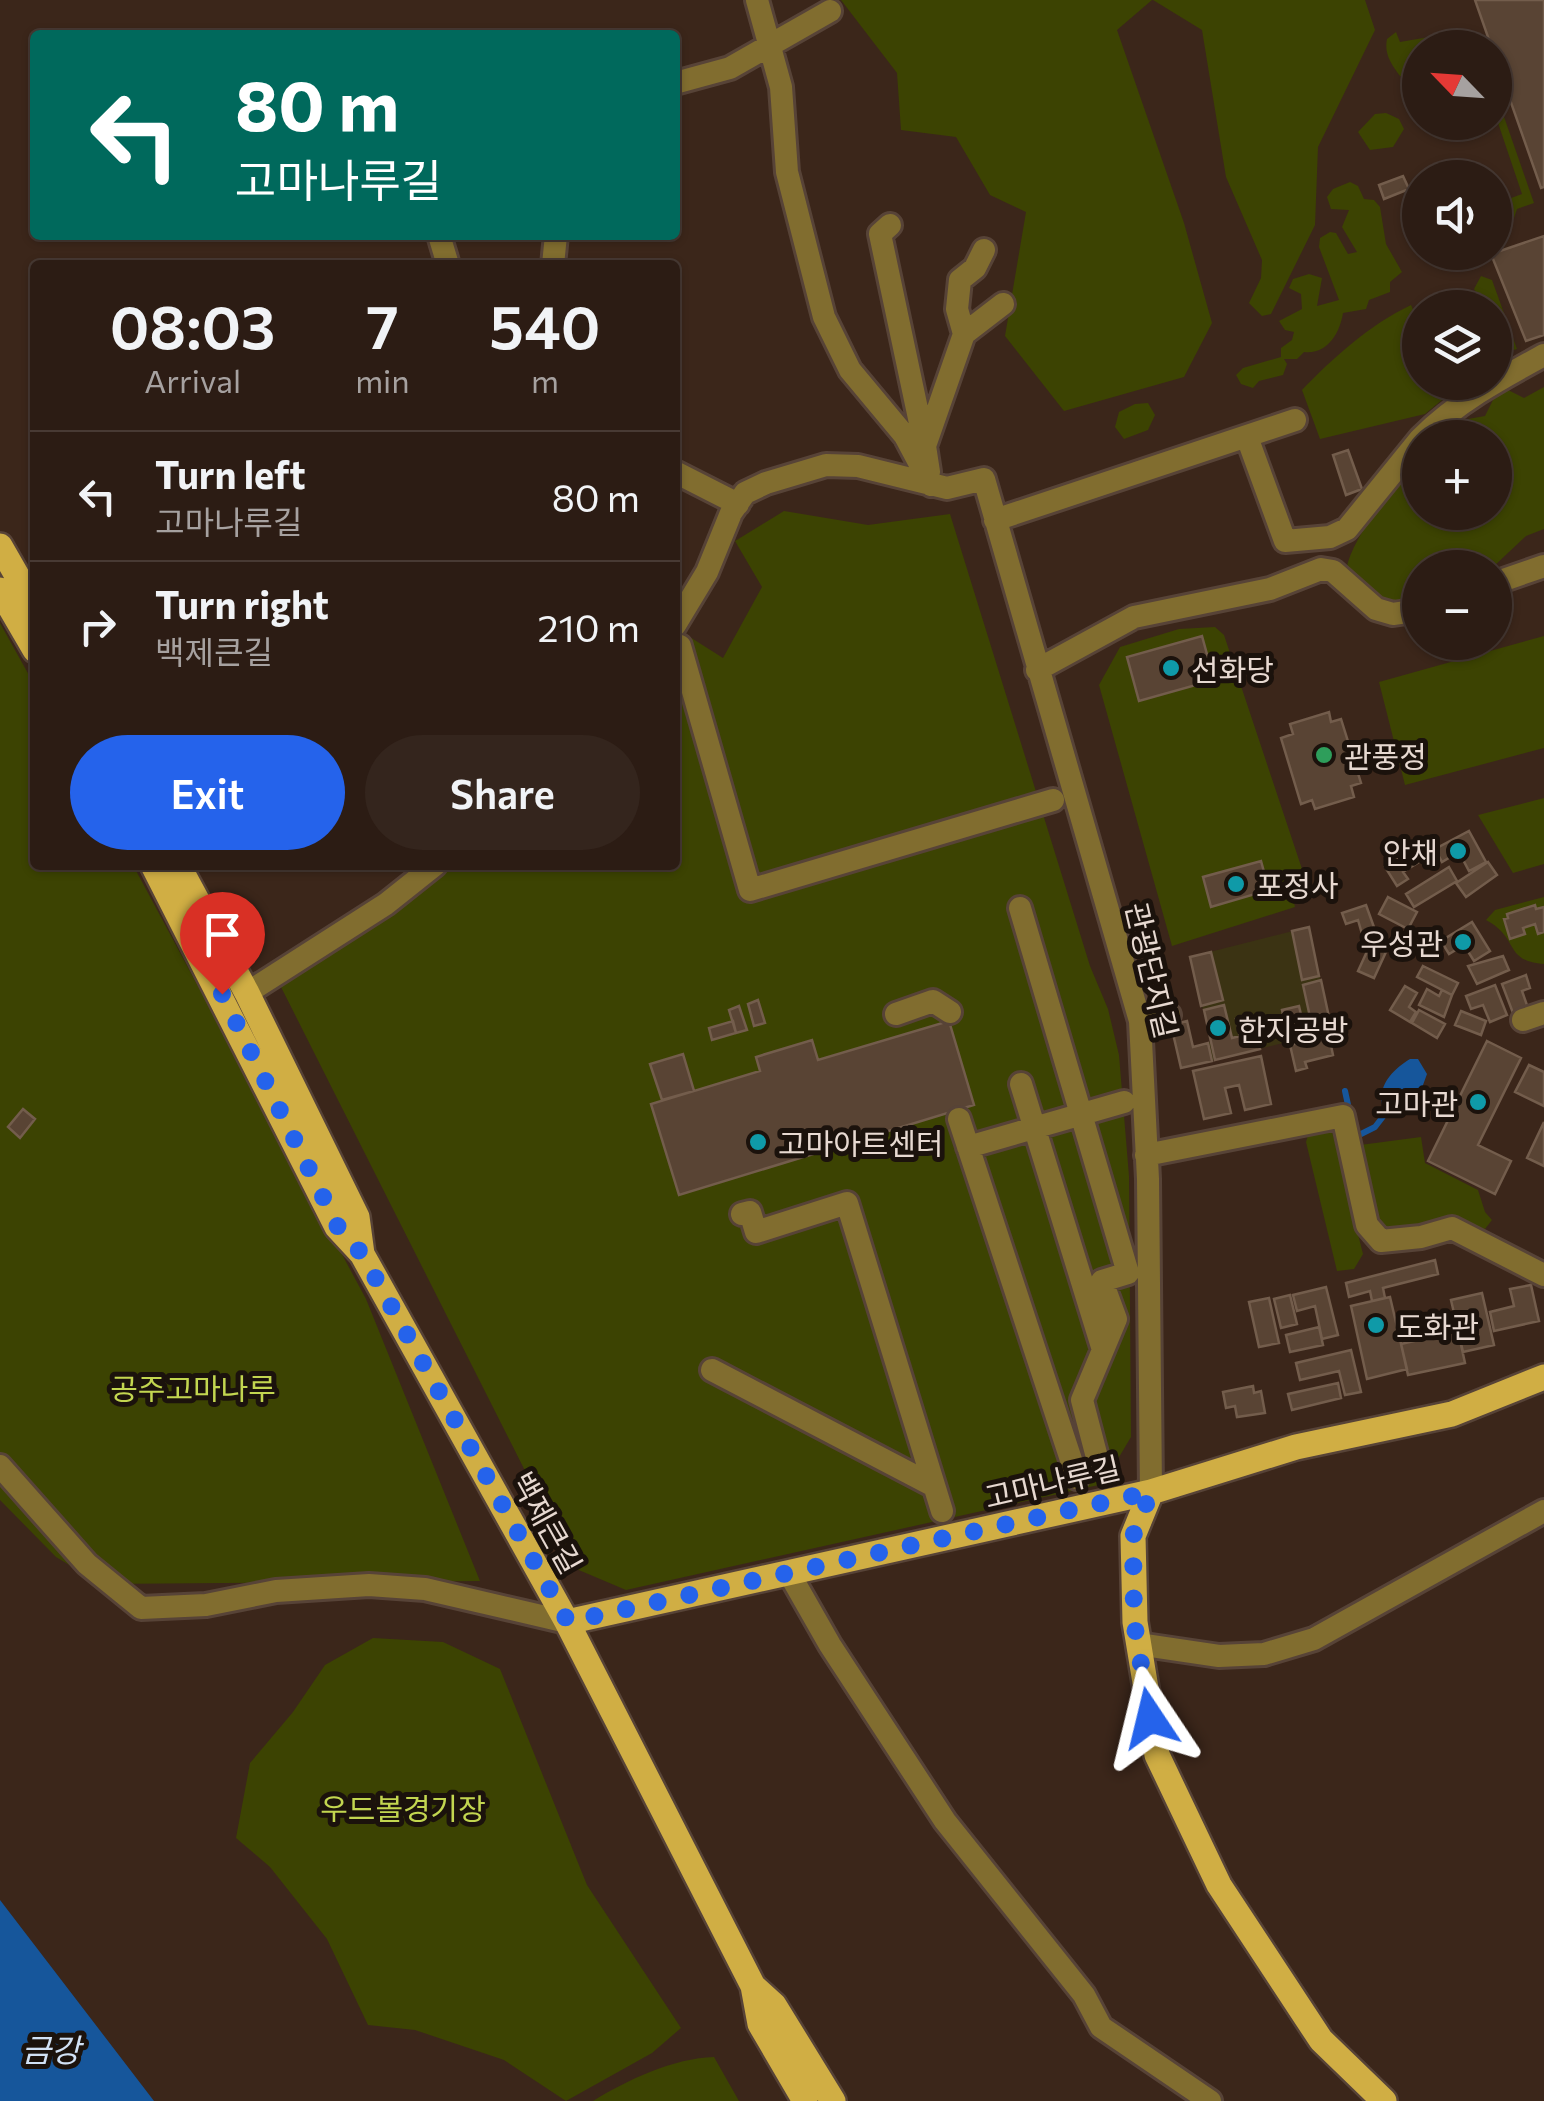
<!DOCTYPE html>
<html lang="en">
<head>
<meta charset="utf-8">
<style>
	body { margin:0; font-family:Commissioner,"Noto Sans KR",sans-serif; background:#34251d; color:#f1f3f6; height:100vh; display:flex; flex-direction:column; font-size:38px; white-space:nowrap }
	* { box-sizing:border-box; margin:0 }
	p { font-size:32px; color:#a6a1a0 }
	.icon { flex:none; width:55px; height:55px; fill:none; stroke:currentColor; stroke-width:2; stroke-linecap:round; stroke-linejoin:round }
	.map { position:relative; flex:1; overflow:hidden }
	.side { position:absolute; left:30px; top:260px; width:650px; height:610px; display:flex; flex-direction:column; background:#2c1c14; border-radius:10px; box-shadow:0 2px 8px #0004,0 0 0 2px #483a34 }
	.side>* { flex:none }
	.hud { position:absolute; left:30px; top:30px; width:650px; height:210px; border-radius:10px; box-shadow:0 2px 8px #0004,0 0 0 2px #483a34; background:#00695c; color:#fff; overflow:hidden }
	.needle { width:65px; rotate:295deg }
	.controls { position:absolute; left:1402px; top:30px; display:grid; gap:20px }
	.controls a { display:grid; place-items:center; width:110px; height:110px; border-radius:50%; background:#2c1c14; box-shadow:0 2px 8px #0004,0 0 0 2px #483a34; font-size:50px }
	.pin { position:absolute; display:grid; place-items:center; width:85px; height:85px; color:#fff; margin:-102px -42px; border-radius:50% 50% 50% 0; rotate:-45deg; box-shadow:0 0 10px #0007 }
	.pin .icon { rotate:45deg }
	.me { position:absolute; width:110px; margin:-55px; rotate:350deg; stroke-linejoin:round; filter:drop-shadow(0 0 8px #0008) }
	.turn { display:flex; align-items:center; gap:35px; height:210px; padding:0 40px; font-size:45px }
	.turn .icon { width:130px; height:130px; stroke-width:2.5 }
	.turn b { display:block; font-size:70px; line-height:85px }
	.eta { display:flex; justify-content:space-evenly; align-items:center; height:170px; text-align:center }
	.eta b { font-size:60px; font-weight:600; line-height:70px }
	.primary-button { display:flex; gap:20px; margin-top:auto; padding:20px 40px }
	.primary-button a { flex:1; height:115px; border-radius:60px; background:#2563eb; color:#fff; font-size:40px; font-weight:600; line-height:115px; text-align:center }
	.primary-button a+a { background:#34251d; color:#f1f3f6 }
	ul { padding:0; list-style:none }
	li { display:flex; align-items:center; gap:30px; height:130px; padding:0 40px; border-top:2px solid #483a34 }
	li div { flex:1 }
	li b { display:block; font-size:38px }
	li em { font-style:normal }
	.map>svg:first-child { display:block }
</style>
</head>
<body>
<div class="map">
<svg width="1544" height="2101" viewBox="0 0 1544 2101">
	<rect width="100%" height="100%" fill="#3b261a"/>
	<path fill="#3c4302" d="M841 0H1152L1117 30 1184 223 1212 323 1184 377 1064 411 1005 336 1026 212 990 195 956 137 901 130 897 73Z
		M1153 0H1365L1375 30 1318 147 1315 225 1271 314 1262 316 1249 303 1261 278 1262 260 1226 177 1202 30Z
		M1396 32 1400 42 1429 37 1433 47 1420 48V77L1400 76C1391 64 1384 54 1387 39Z
		M1502 111 1534 203 1517 209 1514 218 1495 225V204L1522 194 1495 114Z
		M1386 113 1399 119 1404 129 1393 147 1370 150 1358 132 1375 114Z
		M1350 182 1358 186 1364 199 1374 200 1380 207 1386 244 1402 272 1390 282V292L1369 300 1366 309 1343 313C1340 333 1327 355 1304 352L1297 359H1284L1287 364 1283 375 1259 381 1253 388 1241 384 1236 375 1243 368 1281 357V348L1292 340 1294 332 1285 330 1279 321 1302 309 1301 294 1289 288 1293 279 1309 274 1322 278 1317 306 1339 300 1319 247 1320 238 1330 232 1336 233 1348 254 1357 252 1342 227 1349 210 1331 209 1327 197 1333 189Z
		M1481 276 1492 280 1517 349 1507 352 1495 340V308L1484 307 1474 289Z
		M1411 305 1420 326V382L1443 383 1448 395 1425 414 1320 439 1302 390C1334 357 1369 325 1411 305Z
		M1544 387V529L1526 536 1493 567 1420 568V604L1392 607 1347 569C1347 547 1399 472 1420 460V512H1495V438L1435 437 1468 419 1485 416 1493 400 1508 390 1524 398Z
		M1148 403 1155 415 1148 430 1124 439 1115 427 1119 412 1135 404Z
		M784 511 868 525 950 514 1090 966 1108 1009 1119 1055 1129 1176 1131 1437 1103 1484 626 1590 574 1568 280 985 369 929 444 865H675V639L682 632 723 658 762 587 735 541Z
		M0 623 35 686V865H133L366 1299 480 1581 101 1584 56 1557 0 1500Z
		M1215 627 1224 635 1305 878 1290 886 1295 907 1172 946 1099 685 1120 647 1179 629Z
		M1544 636V748L1405 785 1379 682Z
		M1544 798V864L1513 873 1478 815Z
		M1544 897V964C1503 961 1520 938 1486 920L1495 910Z
		M1310 1129H1330L1333 1135 1363 1254 1354 1269 1337 1271 1306 1142Z
		M1421 1137 1425 1163 1478 1190 1485 1212 1492 1220 1485 1229C1475 1226 1463 1221 1453 1220 1428 1218 1403 1236 1380 1226L1360 1145Z
		M373 1638 443 1642 500 1669 587 1885 681 2028 652 2053 566 2101 504 2060 415 2030 368 2025 327 1939 270 1867 236 1838 250 1763 293 1712 325 1665Z
		M714 2057 739 2101H593C627 2080 674 2058 714 2057Z"/>
	<path fill="#3b3313" d="M1309 927 1332 1031 1181 1068 1171 1025 1187 1021 1193 1046 1211 1042 1190 957Z"/>
	<path fill="#16569b" d="M1410 1059H1418L1427 1074 1415 1107 1406 1115 1385 1114C1374 1090 1390 1071 1410 1059Z
		M0 1900 154 2101H0Z"/>
	<g fill="none" stroke-linecap="round" stroke-linejoin="round">
		<path stroke="#16569b" stroke-width="6" d="M1345 1091 1350 1114
			M1355 1137 1375 1127 1385 1114"/>
	</g>
	<path fill="#594434" stroke="#735d4c" stroke-width="2.5" d="M1475 0H1544V187L1541 188Z
		M1403 176 1409 189 1384 199 1379 185Z
		M1544 236V335L1526 341 1491 254Z
		M1348 450 1362 489 1346 495 1333 455Z
		M1202 636 1214 680 1139 701 1127 657Z
		M1329 712 1331 722 1341 719 1361 783 1351 786 1354 797 1315 809 1312 800 1301 804 1281 738 1293 734 1290 724Z
		M1469 831 1486 862 1469 871 1459 852 1442 862 1435 849Z
		M1419 845 1427 857 1403 872 1408 879 1397 886 1385 867Z
		M1261 861 1269 890 1211 907 1203 877Z
		M1488 862 1497 875 1466 897 1456 883Z
		M1449 867 1457 881 1414 907 1406 894Z
		M1388 897 1417 912 1408 929 1379 914Z
		M1366 905 1375 930 1362 934 1358 920 1346 924 1342 913Z
		M1535 905 1536 909 1544 907V932L1538 934 1535 924 1523 928 1525 934 1510 939 1504 919 1508 918 1507 914Z
		M1472 922 1490 951 1474 961 1464 945 1449 954 1441 941Z
		M1309 927 1319 976 1302 980 1292 931Z
		M1370 945 1386 952 1374 978 1358 971Z
		M1211 952 1223 1000 1201 1006 1190 957Z
		M1503 956 1509 970 1477 984 1468 966Z
		M1423 966 1458 983 1452 995 1417 977Z
		M1526 975 1530 988 1522 991 1528 1008 1513 1013 1502 984Z
		M1321 980 1332 1031 1289 1042 1282 1010 1299 1006 1302 1019 1310 1017 1303 985Z
		M1495 985 1507 1015 1490 1022 1483 1005 1471 1009 1466 996Z
		M1405 986 1417 993 1409 1007 1416 1012 1410 1022 1390 1010Z
		M1427 989 1439 996 1442 990 1452 995 1444 1017 1419 1005Z
		M758 1000 765 1023 754 1026 748 1004Z
		M1224 1005 1232 1038 1240 1036 1236 1019 1252 1016 1260 1049 1215 1060 1204 1010Z
		M739 1006 747 1030 736 1033 729 1010Z
		M1419 1010 1445 1024 1437 1038 1412 1023Z
		M1461 1011 1486 1021 1481 1035 1455 1025Z
		M733 1021 736 1033 712 1040 709 1028Z
		M949 1021 974 1105 679 1195 651 1104 760 1071 756 1057 812 1040 818 1060Z
		M1187 1021 1193 1047 1208 1043 1212 1061 1181 1068 1171 1025Z
		M1329 1036 1333 1055 1305 1062 1307 1068 1296 1071 1290 1045Z
		M1487 1041 1521 1058 1478 1145 1511 1161 1495 1194 1428 1161Z
		M683 1054 694 1091 662 1100 650 1064Z
		M1261 1056 1271 1104 1245 1110 1239 1085 1225 1088 1231 1113 1204 1119 1193 1071Z
		M1529 1065 1544 1072V1106L1515 1092Z
		M23 1109 35 1119 20 1138 8 1127Z
		M1544 1122V1166L1527 1158Z
		M1435 1260 1438 1274 1383 1288 1385 1298 1372 1301 1370 1291 1349 1297 1346 1283Z
		M1531 1285 1539 1321 1494 1331 1490 1312 1514 1306 1510 1289Z
		M1326 1287 1338 1335 1322 1339 1315 1306 1297 1311 1293 1295Z
		M1482 1293 1494 1345 1463 1352 1451 1300Z
		M1290 1295 1297 1324 1281 1328 1274 1299Z
		M1390 1297 1407 1369 1367 1379 1351 1306Z
		M1269 1298 1279 1343 1259 1347 1249 1302Z
		M1319 1327 1323 1345 1290 1352 1286 1335Z
		M1458 1331 1465 1363 1408 1375 1401 1344Z
		M1351 1350 1361 1392 1345 1395 1339 1371 1300 1380 1296 1363Z
		M1338 1383 1341 1398 1292 1410 1288 1394Z
		M1253 1386 1254 1393 1261 1391 1265 1413 1237 1417 1235 1406 1226 1408 1223 1392Z"/>
	<g fill="none" stroke-linecap="round" stroke-linejoin="round">
		<g stroke="#574337" stroke-width="28">
			<path id="minor" d="M757 0 781 87 787 172 824 317 850 370 905 436 931 485
				M675 83 730 68 830 11
				M890 225 880 234 924 442
				M439 235 448 265
				M553 265 556 235
				M964 334 1003 304
				M1247 437 1285 541 1330 537 1347 529 1420 439
				M1421 438C1457 402 1500 379 1544 355
				M675 472 738 504
				M929 472 925 446 964 334 957 309 960 280 975 268 984 250
				M995 520 1295 420
				M1495 583 1544 566
				M675 625 707 572 731 513 745 493 766 483 826 465 858 466 947 488 984 479 1140 1021 1148 1179 1151 1492
				M680 646 750 890 1053 800
				M1037 670 1134 617 1270 589 1321 569 1333 571 1376 609 1393 614 1420 610
				M1020 908 1128 1273 1102 1281 1116 1319 1082 1400 1099 1465
				M247 993 386 904 435 865
				M896 1014 933 1001 950 1012
				M1523 1020 1544 1013
				M1140 1021 1169 1015
				M1021 1084 1103 1350
				M959 1119 1077 1478
				M968 1147 1124 1102
				M1146 1155 1343 1116 1367 1225 1381 1241 1421 1237 1452 1228 1544 1275
				M742 1214 750 1212 756 1232 847 1203 942 1511
				M712 1370 934 1486
				M0 1466 87 1564 141 1608 206 1605 276 1591 369 1585 425 1589 567 1622
				M789 1573 830 1645 945 1821 1084 1995 1101 2027 1210 2101
				M1138 1644 1219 1656 1264 1654 1314 1639 1544 1511"/>
		</g>
		<g stroke="#574337" stroke-width="30">
			<path id="major" d="M0 546 35 607
				M0 590 35 650
				M153 865 337 1227 362 1254 567 1622 753 1986 760 2024 805 2101
				M178 865 247 993 357 1217 362 1254
				M1151 1492 1133 1536 1135 1622 1157 1755 1219 1885 1321 2040 1384 2101
				M567 1622 1151 1492 1296 1447 1452 1414 1544 1377
				M753 1986 774 2005 833 2101"/>
		</g>
		<use href="#minor" stroke="#816d2f" stroke-width="22"/>
		<use href="#major" stroke="#d0ae44" stroke-width="25"/>
	</g>
	<g fill="none" stroke-linecap="round" stroke-linejoin="round">
		<path stroke="#2563eb" stroke-width="18" stroke-dasharray="0 32.4" d="M222 994 338 1227 362 1254 568 1622 1151 1492 1133 1536 1134 1622 1150 1718"/>
	</g>
	<g fill="#0f9aa8" stroke="#1b120c" stroke-width="4">
		<circle cx="1171" cy="668" r="10"/>
		<circle cx="1458" cy="851" r="10"/>
		<circle cx="1236" cy="884" r="10"/>
		<circle cx="1463" cy="942" r="10"/>
		<circle cx="1218" cy="1028" r="10"/>
		<circle cx="1478" cy="1102" r="10"/>
		<circle cx="758" cy="1142" r="10"/>
		<circle cx="1376" cy="1325" r="10"/>
	</g>
	<circle fill="#2e9e5b" stroke="#1b120c" stroke-width="4" cx="1324" cy="755" r="10"/>
	<g text-anchor="middle" dominant-baseline="central" stroke-width="10" stroke-linejoin="round" paint-order="stroke">
		<g font-size="30" fill="#e7d9d1" stroke="#1b120c" text-anchor="start">
			<text x="1191" y="668">선화당</text>
			<text x="1344" y="755">관풍정</text>
			<text x="1438" y="851" text-anchor="end">안채</text>
			<text x="1256" y="884">포정사</text>
			<text x="1443" y="942" text-anchor="end">우성관</text>
			<text x="1238" y="1028">한지공방</text>
			<text x="1458" y="1102" text-anchor="end">고마관</text>
			<text x="778" y="1142">고마아트센터</text>
			<text x="1396" y="1325">도화관</text>
		</g>
		<g font-size="30" fill="#e7d9d1" stroke="#1b120c">
			<text transform="translate(1153 970) rotate(77)">관광단지길</text>
			<text transform="translate(1052 1481) rotate(-13)">고마나루길</text>
			<text transform="translate(548 1522) rotate(61)">백제큰길</text>
		</g>
		<g font-size="30" fill="#c3d650" stroke="#1b120c">
			<text x="193" y="1387">공주고마나루</text>
			<text x="403" y="1807">우드볼경기장</text>
		</g>
		<g font-size="32" font-style="italic" fill="#d1e1f5" stroke="#1b120c">
			<text x="51" y="2049">금강</text>
		</g>
	</g>
</svg>
<div class="controls">
<a><svg class="needle" viewBox="-14 -14 28 28"><path d="M0-13l5 13h-10z" fill="#e53935"/><path d="M0 13l5-13h-10z" fill="#a6a1a0"/></svg></a>
<a><svg class="icon" aria-label="sound" viewBox="0 0 24 24"><path d="M4 9h4l5-4v14l-5-4H4zM17 9q2 3 0 6"/></svg></a>
<a><svg class="icon" aria-label="layers" viewBox="0 0 24 24"><path d="M12 4l9 5-9 5-9-5zM3 14l9 5 9-5"/></svg></a>
<a>+</a>
<a>−</a>
</div>
<div class="pin" style="left:222px;top:994px;background:#d93025"><svg class="icon" aria-label="arrive" viewBox="0 0 24 24"><path d="M6 21V4h12l-3 4 3 4H6"/></svg></div>
<svg class="me" style="left:1150px;top:1718px" viewBox="-20 -20 40 40"><path d="M0-17L14 15 0 8-14 15z" fill="#2563eb" stroke="#fff" stroke-width="4"/></svg>
<div class="hud">
<div class="turn"><svg class="icon" aria-label="left" viewBox="0 0 24 24"><path d="M17 20v-9H6M10 6l-5 5 5 5"/></svg><div><b>80 m</b>고마나루길</div></div>
</div>
<section class="side">
<div class="eta">
<div><b>08:03</b><p>Arrival</p></div>
<div><b>7</b><p>min</p></div>
<div><b>540</b><p>m</p></div>
</div>
<ul>
<li><svg class="icon" aria-label="left" viewBox="0 0 24 24"><path d="M17 20v-9H6M10 6l-5 5 5 5"/></svg><div><b>Turn left</b><p>고마나루길</p></div><em>80 m</em></li>
<li><svg class="icon" aria-label="right" viewBox="0 0 24 24"><path d="M7 20v-9h11M14 6l5 5-5 5"/></svg><div><b>Turn right</b><p>백제큰길</p></div><em>210 m</em></li>
</ul>
<div class="primary-button"><a>Exit</a><a>Share</a></div>
</section>
</div>
</body>
</html>
